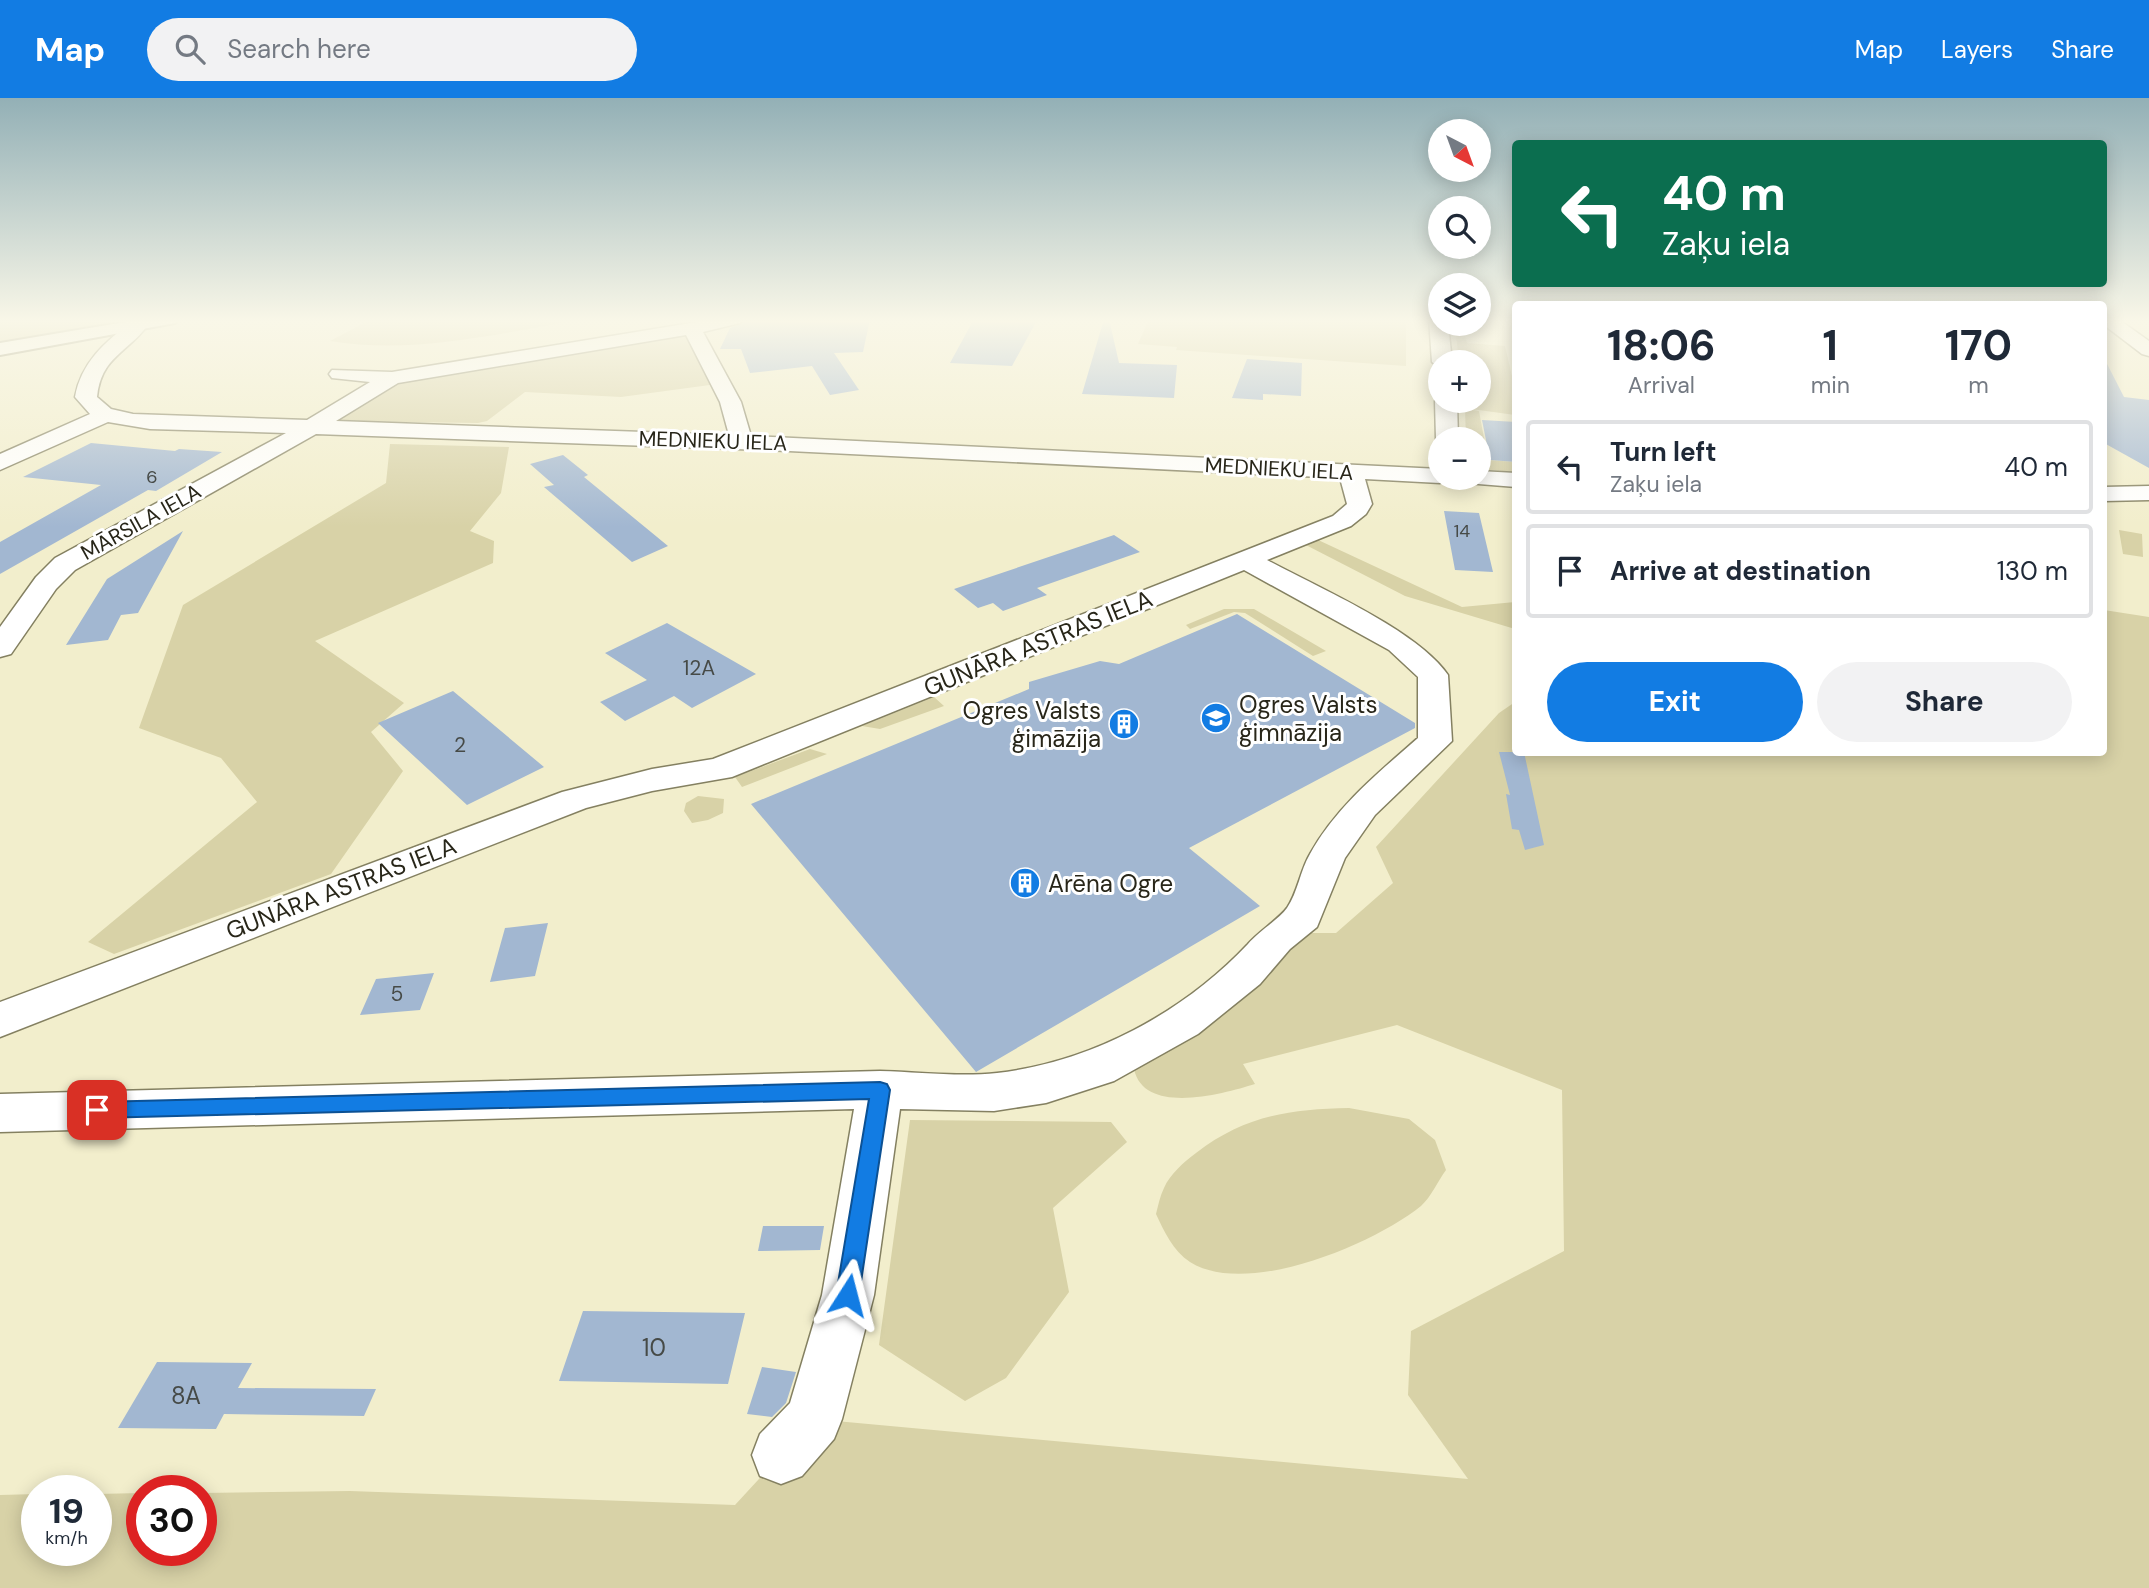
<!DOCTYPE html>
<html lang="en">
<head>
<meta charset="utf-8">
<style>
	body { margin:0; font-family:"DM Sans",sans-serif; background:#f2f2f3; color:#1f2937; height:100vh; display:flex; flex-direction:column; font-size:26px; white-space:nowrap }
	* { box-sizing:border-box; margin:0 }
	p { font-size:23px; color:#747a83 }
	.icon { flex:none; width:38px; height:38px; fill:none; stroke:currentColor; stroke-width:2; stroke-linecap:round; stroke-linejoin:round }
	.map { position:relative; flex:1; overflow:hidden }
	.details { position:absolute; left:1512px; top:203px; width:595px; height:455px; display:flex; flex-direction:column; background:#fff; border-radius:7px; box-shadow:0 4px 18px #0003 }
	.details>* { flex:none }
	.top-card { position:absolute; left:1512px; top:42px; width:595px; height:147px; border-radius:7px; box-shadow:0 4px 18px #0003; background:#0b6e4f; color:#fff; overflow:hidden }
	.needle { width:46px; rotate:139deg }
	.controls { position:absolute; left:1428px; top:21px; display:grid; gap:14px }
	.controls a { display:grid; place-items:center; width:63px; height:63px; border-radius:50%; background:#fff; box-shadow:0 4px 18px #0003; font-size:35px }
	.speed { position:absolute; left:21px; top:1377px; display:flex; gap:14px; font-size:35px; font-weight:700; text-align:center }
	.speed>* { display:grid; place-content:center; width:91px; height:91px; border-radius:50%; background:#fff; box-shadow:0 4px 18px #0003; line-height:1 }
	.speed small { font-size:18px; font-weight:400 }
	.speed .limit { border:10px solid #d22; background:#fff; color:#111 }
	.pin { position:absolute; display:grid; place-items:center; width:60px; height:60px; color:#fff; margin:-30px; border-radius:14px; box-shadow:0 4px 10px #0006 }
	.me { position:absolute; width:77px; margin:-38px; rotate:9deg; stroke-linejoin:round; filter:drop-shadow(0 0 5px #0008) }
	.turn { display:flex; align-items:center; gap:24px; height:147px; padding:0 35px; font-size:32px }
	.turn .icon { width:91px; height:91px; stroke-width:2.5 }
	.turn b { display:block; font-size:49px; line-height:60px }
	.eta { display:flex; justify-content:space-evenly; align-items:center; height:119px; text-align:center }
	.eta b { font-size:42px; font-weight:700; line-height:49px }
	.cta { display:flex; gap:14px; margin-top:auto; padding:14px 35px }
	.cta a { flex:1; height:80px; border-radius:42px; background:#127ce3; color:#fff; font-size:28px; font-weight:700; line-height:80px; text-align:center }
	.cta a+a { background:#f2f2f3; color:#1f2937 }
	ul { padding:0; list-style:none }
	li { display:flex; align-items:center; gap:21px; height:94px; margin:0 14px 10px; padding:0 21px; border:4px solid #e0e1e3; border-radius:7px }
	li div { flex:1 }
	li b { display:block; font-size:26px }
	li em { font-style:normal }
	header { display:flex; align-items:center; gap:42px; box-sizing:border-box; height:98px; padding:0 35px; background:#127ce3; color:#fff }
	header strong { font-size:33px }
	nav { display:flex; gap:38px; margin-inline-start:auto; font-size:24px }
	.search { width:490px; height:63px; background:#f2f2f3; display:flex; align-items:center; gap:18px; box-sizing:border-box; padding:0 24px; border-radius:38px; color:#747a83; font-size:26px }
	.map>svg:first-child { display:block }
</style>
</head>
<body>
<header>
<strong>Map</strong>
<div class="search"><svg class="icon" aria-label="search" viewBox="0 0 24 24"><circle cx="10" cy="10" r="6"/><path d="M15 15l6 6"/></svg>Search here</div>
<nav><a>Map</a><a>Layers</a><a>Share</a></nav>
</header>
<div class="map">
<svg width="2149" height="1490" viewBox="0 0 2149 1490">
	<rect width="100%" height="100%" fill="#f2eecc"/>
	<path fill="#d8d2a7" d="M0 221H138L0 245Z
		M381 221H584C500 235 415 257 330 243L364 225Z
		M1149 221H1406V268L1176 252 1177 249 1138 246Z
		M688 236 717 286 621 299 525 294 487 323 478 325 333 323 402 282Z
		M1456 237H1465L1467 245 1505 248 1515 291V317L1464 310 1463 303H1479V264H1459Z
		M1465 311 1479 313 1488 362 1515 364V374L1479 371V341H1466Z
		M390 346 509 349 501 395 470 433 494 443 493 465 315 543 404 605 371 634 403 673 331 776 114 856 88 844 257 704 221 660 139 630 183 507 386 385Z
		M2119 432 2142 436 2143 459 2123 456Z
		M1316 441 1462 509 1515 504V531L1405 498 1302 445Z
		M1224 511H1254L1326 553 1313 558 1245 515 1234 514 1190 531 1186 527Z
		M2104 512 2149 519V1490H0V1397L37 1396V1452H96V1396L142 1395V1452H201V1395L350 1393 735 1407 814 1321 1468 1381 1408 1297 1411 1233 1564 1153 1562 992 1397 927 1243 966 1255 986C1223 996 1144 1018 1134 971L1280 855 1309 835H1336L1393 785 1376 749 1499 615 1515 604 1516 654H2104Z
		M934 599 944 608 880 631 862 628Z
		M810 651 827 656 742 689 735 679Z
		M698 698 724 701 723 715 708 722 692 725 684 713 686 705Z
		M1349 1010 1409 1021 1435 1042 1446 1072C1438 1083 1431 1099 1421 1108 1374 1146 1247 1200 1190 1164 1173 1153 1164 1133 1156 1116 1158 1108 1160 1098 1164 1090 1170 1076 1184 1064 1196 1055 1244 1018 1290 1011 1349 1010Z
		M910 1022 1111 1024 1127 1044 1053 1110 1069 1194 1006 1280 965 1303 879 1247Z"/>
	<path fill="#a2b7d1" d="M753 221H870L863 254 834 255 859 292 830 297 812 268 750 275 741 251H720L730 230Z
		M974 221H1011V224H1036L1012 268 950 265Z
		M1104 221H1109L1119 265 1177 267 1174 300 1082 296Z
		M2104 260 2124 299 2149 302V370L2104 345Z
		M1247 261 1302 265 1301 298 1263 296V302L1232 300Z
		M1482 322 1516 324V364L1490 362Z
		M91 345 175 353 179 351 222 354 156 393 148 392 0 476V444L101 387 23 379Z
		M563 357 588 377 584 379 668 448 632 464 544 389 554 387 530 366Z
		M1444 413 1479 415 1493 474 1455 472Z
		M183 433 138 515 121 517 108 542 66 547 107 481Z
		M1114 437 1140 454 1037 490 1047 497 1003 513 993 505 978 510 954 491Z
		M1237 516 1415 625V630L1189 750 1260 808 976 974 751 706 1029 591V584L1100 563 1119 566Z
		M667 525 756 576 692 610 674 598 625 623 600 604 647 582 605 555Z
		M453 593 544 669 467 707 378 625Z
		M1499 654H1524L1544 747 1525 752 1519 732 1512 731 1506 696 1510 697Z
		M548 825 535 878 490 884 505 830Z
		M434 875 420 912 360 917 376 881Z
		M763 1128H824L820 1152 758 1153Z
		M583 1213 745 1215 728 1286 559 1283Z
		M157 1264 252 1265 238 1290 376 1291 364 1318 224 1316 216 1331 118 1330Z
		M762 1269 796 1274 786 1305 772 1319 747 1316Z"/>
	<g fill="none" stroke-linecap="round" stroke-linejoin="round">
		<g stroke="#848061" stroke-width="3">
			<path id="minor" d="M715 221H743L740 225 703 234 741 304 751 338 1440 371V380H1451L1440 385 1365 381 1372 406 1366 416 1351 428 1267 462C1317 489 1417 532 1448 577L1452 643 1375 717 1345 760 1317 829 1290 851 1260 886 1198 936 1114 983 1046 1005 994 1013 900 1011 874 1197 842 1321 834 1341 802 1378 781 1386 760 1378 752 1357 760 1336 790 1305 822 1197 854 1011 0 1034V996L880 973C918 974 959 979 997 975 1091 964 1183 915 1248 846 1258 834 1279 821 1287 810 1298 794 1300 773 1310 756 1336 709 1378 675 1418 640V579L1389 552 1244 472 732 679 652 693 586 710 0 939V904L562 694 652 671 713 661 1333 418 1347 406 1340 380 789 353 316 336 75 472 56 491 11 556 0 559V529L36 479 55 460 286 335 150 331 108 324 0 372V356L90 316 75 299C81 265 105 244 131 224L138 222 147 228C127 255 101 259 97 299L111 311 133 316 307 322 370 284 332 280 329 276 332 272 392 274ZM686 237 720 304 729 337 336 323 398 285Z
				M1429 221H1440V226H1448L1452 264H1440V270L1432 264Z
				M2104 221H2118L2149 243V258L2142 256 2104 227Z
				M1440 298V303H1457L1458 341H1440V346L1436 341 1435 303Z
				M1479 373 1516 375V389L1466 385 1462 380H1479Z
				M2149 388V402L2104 403V389Z"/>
		</g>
		<g stroke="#848061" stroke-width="4">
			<path id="major" d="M143 221H178L175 225 0 257V245Z"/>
		</g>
		<use href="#minor" fill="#fff" fill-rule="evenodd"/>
		<use href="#major" fill="#fff" fill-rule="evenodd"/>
	</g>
	<linearGradient id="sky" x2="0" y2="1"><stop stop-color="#93b0b6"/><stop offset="0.52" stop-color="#f9f7e8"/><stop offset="1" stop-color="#f9f7e8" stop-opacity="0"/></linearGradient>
	<rect width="2149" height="429" fill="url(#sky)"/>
	<path fill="#127ce3" stroke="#0c5194" stroke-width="2" d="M880 984 887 986 890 992 859 1197 856 1204 848 1208 840 1204 836 1197 869 1001 97 1020 90 1018 87 1012 90 1006 97 1004Z"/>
	<defs>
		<g id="school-disc" transform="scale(1.575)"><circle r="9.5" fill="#127ce3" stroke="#fff"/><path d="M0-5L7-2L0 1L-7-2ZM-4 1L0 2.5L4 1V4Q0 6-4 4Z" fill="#fff"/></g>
		<g id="building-disc" transform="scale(1.575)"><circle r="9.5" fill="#127ce3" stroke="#fff"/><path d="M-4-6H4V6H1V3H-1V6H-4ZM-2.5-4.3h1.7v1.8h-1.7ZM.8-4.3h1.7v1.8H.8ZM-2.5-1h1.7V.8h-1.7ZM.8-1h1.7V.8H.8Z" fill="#fff"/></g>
	</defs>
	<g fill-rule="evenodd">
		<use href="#school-disc" x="1216" y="620"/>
		<use href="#building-disc" x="1124" y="626"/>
		<use href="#building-disc" x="1025" y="785"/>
	</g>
	<g text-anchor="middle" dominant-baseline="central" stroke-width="6" stroke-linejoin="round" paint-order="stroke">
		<g font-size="18" fill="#464a47">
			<text x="152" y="379">6</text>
			<text x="1462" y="433">14</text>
		</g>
		<g font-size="21" fill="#282619" stroke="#fff">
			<text transform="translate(713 343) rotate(2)">MEDNIEKU IELA</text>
			<text transform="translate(1279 371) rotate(3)">MEDNIEKU IELA</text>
			<text transform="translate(141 424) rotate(-29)">MĀRSILA IELA</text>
		</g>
		<g font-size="21" fill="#464a47">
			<text x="699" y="570">12A</text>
			<text x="460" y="647">2</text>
			<text x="397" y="896">5</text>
		</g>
		<g font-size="24" fill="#282619" stroke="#fff">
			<text transform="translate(1038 545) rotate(-22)">GUNĀRA ASTRAS IELA</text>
			<text transform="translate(341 790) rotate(-21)">GUNĀRA ASTRAS IELA</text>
		</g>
		<g font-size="24" fill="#282619" stroke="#fff" text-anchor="start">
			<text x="1239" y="606">Ogres Valsts<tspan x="1239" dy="28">ģimnāzija</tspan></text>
			<text x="1101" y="612" text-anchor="end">Ogres Valsts<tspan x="1101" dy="28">ģimāzija</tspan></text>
			<text x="1048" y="785">Arēna Ogre</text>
		</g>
		<g font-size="24" fill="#464a47">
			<text x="654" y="1249">10</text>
			<text x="186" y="1297">8A</text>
		</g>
	</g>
</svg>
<div class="controls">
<a><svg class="needle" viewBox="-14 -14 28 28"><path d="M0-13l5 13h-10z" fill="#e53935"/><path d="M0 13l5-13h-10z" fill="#747a83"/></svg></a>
<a><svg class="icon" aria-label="search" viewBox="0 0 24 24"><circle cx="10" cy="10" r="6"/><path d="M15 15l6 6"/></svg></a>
<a><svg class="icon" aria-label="layers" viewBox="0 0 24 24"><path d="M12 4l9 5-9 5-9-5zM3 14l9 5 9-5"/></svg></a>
<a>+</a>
<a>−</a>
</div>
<div class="speed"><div>19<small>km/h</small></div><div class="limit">30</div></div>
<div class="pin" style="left:97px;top:1012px;background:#d93025"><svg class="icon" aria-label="arrive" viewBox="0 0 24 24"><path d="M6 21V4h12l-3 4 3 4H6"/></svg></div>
<svg class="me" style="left:848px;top:1197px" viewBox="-20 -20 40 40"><path d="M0-17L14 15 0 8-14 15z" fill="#127ce3" stroke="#fff" stroke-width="4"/></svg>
<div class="top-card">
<div class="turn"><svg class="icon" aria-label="left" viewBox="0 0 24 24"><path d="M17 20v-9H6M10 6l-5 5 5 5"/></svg><div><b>40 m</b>Zaķu iela</div></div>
</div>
<section class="details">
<div class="eta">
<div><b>18:06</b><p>Arrival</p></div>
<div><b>1</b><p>min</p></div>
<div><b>170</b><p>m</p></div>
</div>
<ul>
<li><svg class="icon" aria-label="left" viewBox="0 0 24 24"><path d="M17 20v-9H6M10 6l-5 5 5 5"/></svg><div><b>Turn left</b><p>Zaķu iela</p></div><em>40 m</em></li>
<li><svg class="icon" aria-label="arrive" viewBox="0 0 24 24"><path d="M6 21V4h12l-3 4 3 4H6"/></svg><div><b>Arrive at destination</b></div><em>130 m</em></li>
</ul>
<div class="cta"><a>Exit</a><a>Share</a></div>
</section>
</div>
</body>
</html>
